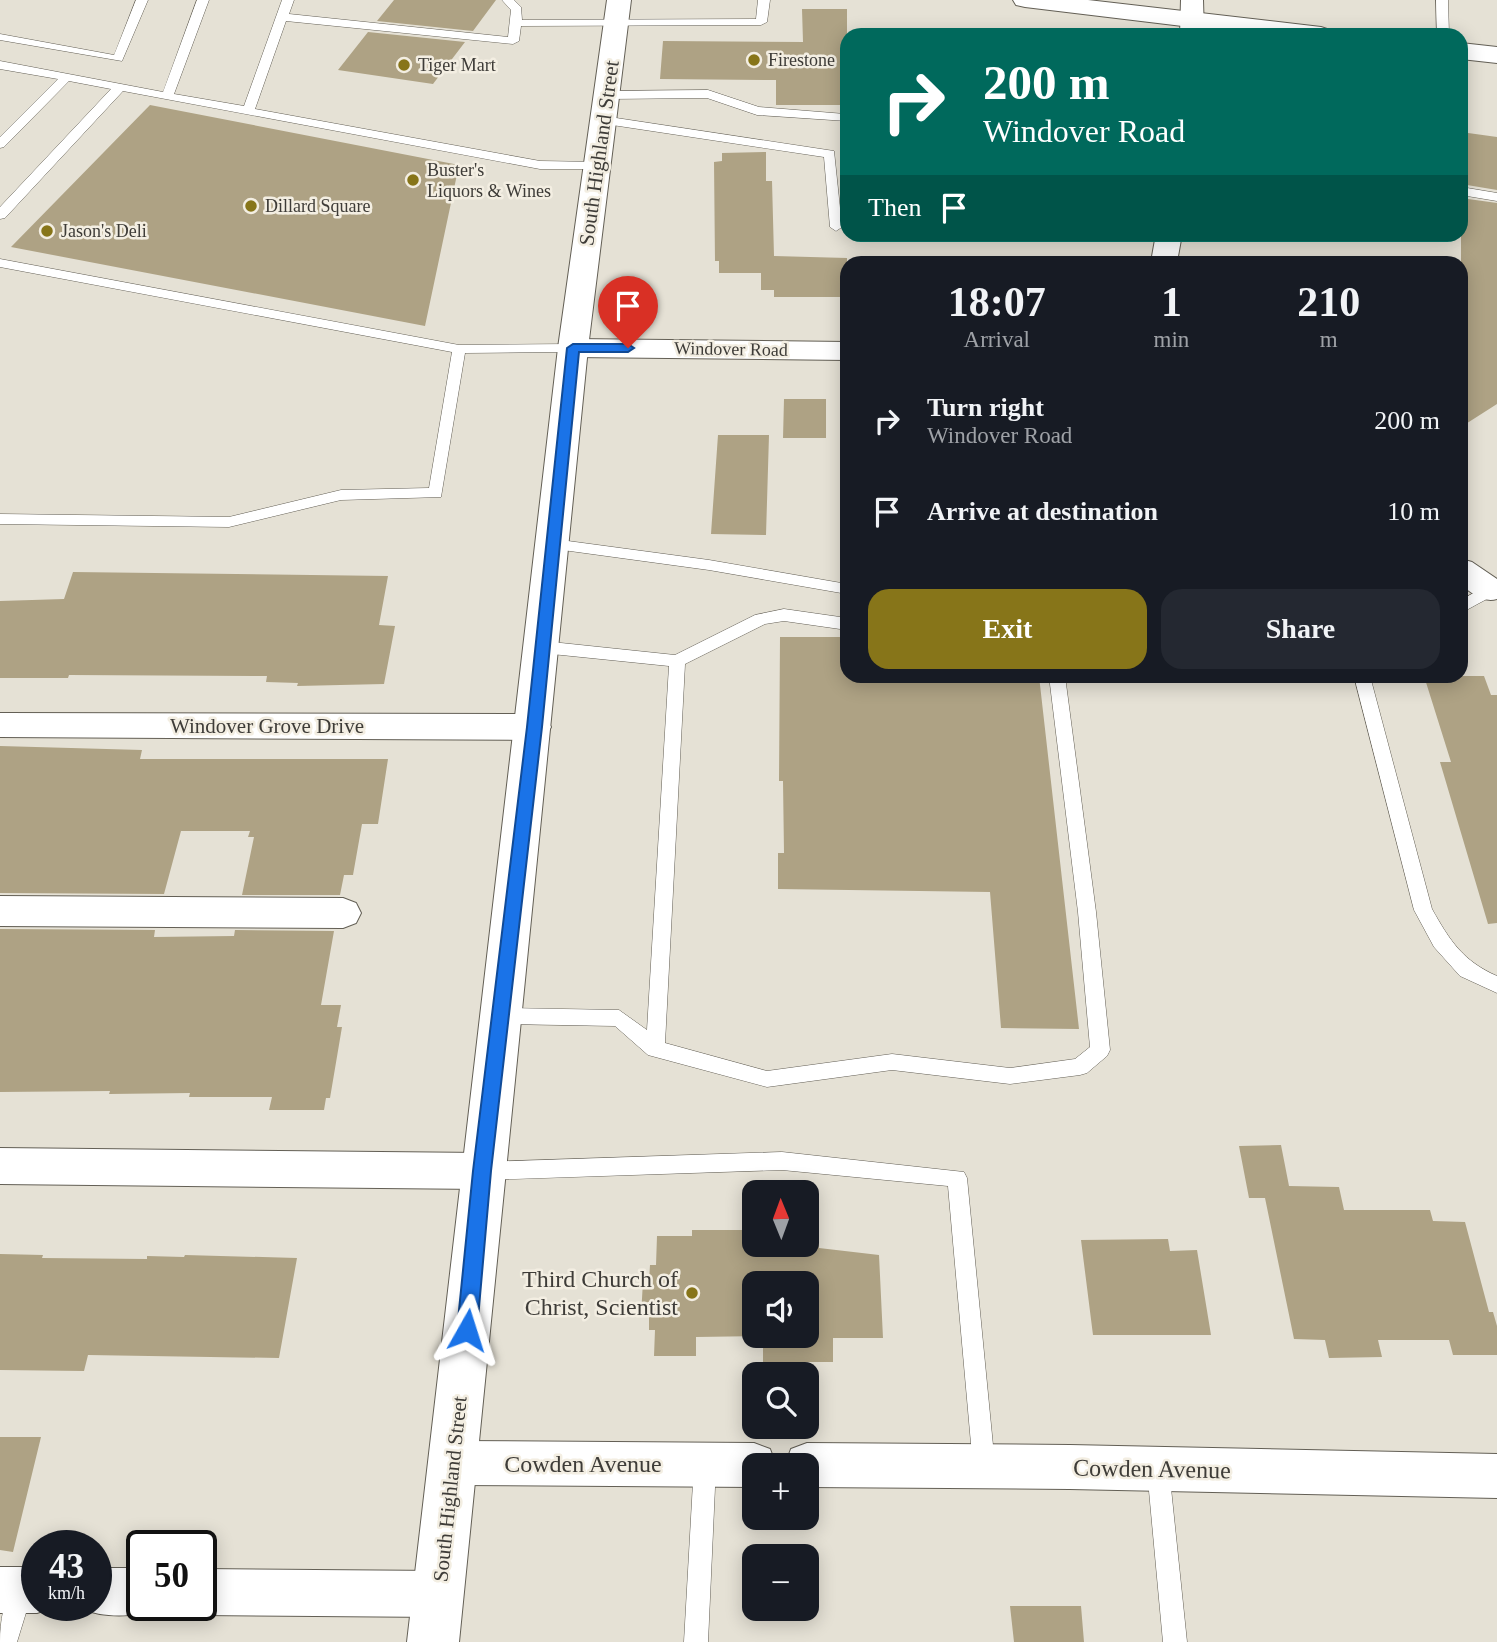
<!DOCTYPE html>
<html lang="en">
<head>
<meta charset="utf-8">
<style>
	body { margin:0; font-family:Georgia,serif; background:#242831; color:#f1f3f6; height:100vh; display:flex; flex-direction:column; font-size:26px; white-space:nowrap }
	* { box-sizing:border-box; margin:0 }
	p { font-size:23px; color:#9ea1a6 }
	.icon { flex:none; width:38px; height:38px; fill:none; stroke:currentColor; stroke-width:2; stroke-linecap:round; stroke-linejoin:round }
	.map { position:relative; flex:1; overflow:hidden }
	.details { position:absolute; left:840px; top:256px; width:628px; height:427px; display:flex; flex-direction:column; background:#171b24; border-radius:21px; box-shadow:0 4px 18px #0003 }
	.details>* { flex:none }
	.guide { position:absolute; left:840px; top:28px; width:628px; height:214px; border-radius:21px; box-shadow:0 4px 18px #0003; background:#00695c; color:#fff; overflow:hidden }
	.needle { width:46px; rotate:359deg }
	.buttons { position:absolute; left:742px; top:1180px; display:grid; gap:14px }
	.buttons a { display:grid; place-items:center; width:77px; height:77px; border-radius:14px; background:#171b24; box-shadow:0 4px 18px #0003; font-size:35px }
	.speed { position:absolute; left:21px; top:1530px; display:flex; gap:14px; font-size:35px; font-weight:700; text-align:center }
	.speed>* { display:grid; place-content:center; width:91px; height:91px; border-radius:50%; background:#171b24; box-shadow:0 4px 18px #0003; line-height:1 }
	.speed small { font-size:18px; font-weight:400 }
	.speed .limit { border:4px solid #111; border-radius:10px; background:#fff; color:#111 }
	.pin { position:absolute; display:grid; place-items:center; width:60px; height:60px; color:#fff; margin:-72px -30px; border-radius:50% 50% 50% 0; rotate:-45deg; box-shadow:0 0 7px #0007 }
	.pin .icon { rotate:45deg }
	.me { position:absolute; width:77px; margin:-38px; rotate:6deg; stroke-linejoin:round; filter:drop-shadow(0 0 5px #0008) }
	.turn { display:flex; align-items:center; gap:24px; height:147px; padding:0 28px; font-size:32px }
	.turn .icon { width:91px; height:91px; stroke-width:2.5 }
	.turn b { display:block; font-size:49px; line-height:60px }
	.then { display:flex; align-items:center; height:66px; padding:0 28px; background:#0003; gap:14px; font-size:26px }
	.eta { display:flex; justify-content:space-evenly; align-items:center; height:119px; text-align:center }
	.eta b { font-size:42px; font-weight:800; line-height:49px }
	.cta { display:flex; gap:14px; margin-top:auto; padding:14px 28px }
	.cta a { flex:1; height:80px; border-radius:21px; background:#877519; color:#fff; font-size:28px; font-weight:800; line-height:80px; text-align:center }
	.cta a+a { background:#242831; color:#f1f3f6 }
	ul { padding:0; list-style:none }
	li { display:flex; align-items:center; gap:21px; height:91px; padding:0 28px }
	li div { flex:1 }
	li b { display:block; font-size:26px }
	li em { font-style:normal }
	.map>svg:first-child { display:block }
</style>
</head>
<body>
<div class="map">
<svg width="1497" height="1642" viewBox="0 0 1497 1642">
	<rect width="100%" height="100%" fill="#e5e1d5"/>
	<path fill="#aea284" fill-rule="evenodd" d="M394 0H496L473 31 377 21Z
		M802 9H847V105H776V80L660 79 663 41 803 42Z
		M368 32 465 42 433 84 338 70Z
		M150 105 459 165 425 326 11 247Z
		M1461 132 1497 137V190L1461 184Z
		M766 152V181H772L774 256 847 258V297H774V290H761V273H719V261H715L714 162 722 161V153Z
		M1461 198 1497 203V404L1461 427Z
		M784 399H826V438H783Z
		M718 435H769L766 535 711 534Z
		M73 572 388 576 379 625 395 626 384 684 297 686 298 683 266 682 267 676 69 675 68 678H0V601L64 599Z
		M780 637H847V676H1039L1079 1029 1001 1028 990 892 778 889V853H784L783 781H779Z
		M1424 676H1484L1491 695H1497V923L1488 924 1440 762H1451Z
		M0 746 142 750 140 759H388L378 824H362L353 875H344L340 895H242L254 837H248L250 831H181L164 894 0 893Z
		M0 929 155 930 154 937 234 936 235 930 334 931 321 1005H341L337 1027H342L330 1098H326L324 1110H269L272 1097H189L190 1093 109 1094 110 1091 0 1092Z
		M1281 1145 1289 1186 1339 1187 1344 1210H1430L1433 1221 1465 1222 1489 1312H1493L1497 1326V1355H1453L1449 1340H1378L1382 1357 1329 1358 1325 1340 1294 1339 1265 1198H1249L1239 1146Z
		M692 1230H754V1244H807V1237H819V1248L879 1255 883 1338H833V1362H763V1336L696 1337V1356H654L655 1330H649V1316H641L643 1281H649L650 1265H656L657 1236H692ZM754 1283H807V1335H754Z
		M1168 1239 1170 1251 1197 1250 1211 1335H1093L1081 1240Z
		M0 1254 43 1255 42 1258 147 1259V1256L184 1257 185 1255 297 1258 279 1358 88 1355 84 1371 0 1370Z
		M0 1437H41L13 1552 0 1550Z
		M1010 1606H1081L1084 1642H1014Z"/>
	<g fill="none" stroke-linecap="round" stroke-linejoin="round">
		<g stroke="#635f55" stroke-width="1">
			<path id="lane" d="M136 0H148L122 61 0 40V34L114 55Z
				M197 0H209L174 94 244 106 282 0H294L289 14 508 37 511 10 502 0H514L521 7 522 20 756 19 758 0H770L767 22 761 25 521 26 519 41 513 44 286 21 255 109 540 161 597 162 601 163V169H540L123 91 5 218 0 219V207L111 89 69 81 4 147 0 148V137L58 79 0 69V61L163 92Z
				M1436 0H1448L1449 35H1437Z
				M708 90 759 107 845 114 847 121 757 115 707 98 607 99 601 95 607 91Z
				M603 116 834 151 842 227 836 231 830 227 824 157 599 123 597 120Z
				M1461 187 1497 193V201L1461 195Z
				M0 259 459 345 573 344 580 348 573 352 465 353 441 497 341 500 229 527 0 524V514L229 517 341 490 429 488 452 352 0 267Z
				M553 539 709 560 847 584V594L709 570 548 548 545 544Z
				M1490 584 1496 586V594L1461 613V600Z
				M784 609 847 618V630L784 621 765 624 685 664 665 1043 767 1071 892 1054 1010 1068 1075 1059 1090 1047 1078 912 1049 676H1065L1096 912 1110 1050 1107 1056 1087 1073 1080 1075 1010 1084 892 1070 767 1087 648 1055 615 1026 501 1024 494 1022 492 1016 494 1010 501 1008 619 1010 647 1030 669 666 542 653 536 651 534 647 536 643 542 641 675 655 755 615Z
				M1354 676H1370L1432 909C1450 941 1463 961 1497 976V993L1460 976 1434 947 1414 910Z
				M782 1152 964 1172 967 1178 995 1466 992 1474 984 1477 976 1474 973 1466 948 1186 782 1170 482 1180 475 1177 472 1171 475 1165 482 1162Z
				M705 1454 713 1457 716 1465 708 1642H684L694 1465 697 1457Z
				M1158 1458 1166 1461 1169 1469 1187 1642H1163L1147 1469 1150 1461Z
				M21 1578 29 1582 33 1590 17 1642H0C0 1620 4 1602 13 1582Z"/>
		</g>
		<g stroke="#635f55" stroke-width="2">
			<path id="street" d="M1181 0H1203L1204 35H1180Z
				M1156 234H1182L1177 262H1151Z
				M573 339 847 342V360L573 357 563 354 559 348 563 342Z
				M1461 559 1472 562 1497 579V599C1483 603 1472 593 1461 585Z
				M0 713 534 714 546 718 551 727 546 736 534 740 0 737Z
				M0 896 343 898 356 903 361 913 356 923 343 928 0 926Z
				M0 1148 482 1153 496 1158 502 1171 496 1184 482 1189 0 1184Z
				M454 1441 754 1443 770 1449 776 1465H754V1487L454 1485 438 1479 432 1463 438 1447Z
				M807 1443 1070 1445 1497 1454V1498L1070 1489 807 1487V1465H785L791 1449Z
				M0 1567H37V1605L54 1607 37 1613H0Z
				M96 1568H142V1605H160L159 1608C134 1618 104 1618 79 1608L78 1605H96Z
				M201 1569 439 1571 456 1577 462 1594 456 1611 439 1617 201 1615 184 1609 183 1605H201Z"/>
		</g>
		<g stroke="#635f55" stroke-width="2">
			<path id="secondary" d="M607 0H631L588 348 459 1642H407L558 348Z"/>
		</g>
		<g stroke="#635f55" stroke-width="2">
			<path id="primary" d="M1013 0H1088L1321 27 1330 30 1334 35H1257L1025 7 1016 5Z
				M1461 43 1497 47V63L1461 59Z"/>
		</g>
		<use href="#lane" fill="#fff" fill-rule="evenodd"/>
		<use href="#street" fill="#fff" fill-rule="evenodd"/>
		<use href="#secondary" fill="#fff" fill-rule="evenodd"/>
		<use href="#primary" fill="#fff" fill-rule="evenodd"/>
	</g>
	<path fill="#1a73e8" stroke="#114b97" stroke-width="2" d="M573 344H628L634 348 628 352H579L542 727 491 1171 477 1330 474 1337 467 1340 460 1337 457 1330 473 1171 527 727 567 348Z"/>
	<g fill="#877519" stroke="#f3eee2" stroke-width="2.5">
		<circle cx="754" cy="60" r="7"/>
		<circle cx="404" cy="65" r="7"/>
		<circle cx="413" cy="180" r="7"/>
		<circle cx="251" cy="206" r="7"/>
		<circle cx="47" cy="231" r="7"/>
		<circle cx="692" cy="1293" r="7"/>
	</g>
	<g text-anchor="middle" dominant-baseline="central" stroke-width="5" stroke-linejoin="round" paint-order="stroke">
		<g font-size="18" fill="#3e3c38" stroke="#f3eee2" text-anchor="start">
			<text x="768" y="60">Firestone</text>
			<text x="418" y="65">Tiger Mart</text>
			<text x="427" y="170">Buster's<tspan x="427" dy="21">Liquors &amp; Wines</tspan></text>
			<text x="265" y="206">Dillard Square</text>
			<text x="61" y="231">Jason's Deli</text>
		</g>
		<g font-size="18" fill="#3e3c38" stroke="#f3eee2">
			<text transform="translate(731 349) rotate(1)">Windover Road</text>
		</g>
		<g font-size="21" fill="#3e3c38" stroke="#f3eee2">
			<text transform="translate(599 153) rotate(-82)">South Highland Street</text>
			<text x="267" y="726">Windover Grove Drive</text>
			<text transform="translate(450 1489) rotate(-84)">South Highland Street</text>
		</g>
		<g font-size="24" fill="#3e3c38" stroke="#f3eee2" text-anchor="end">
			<text x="678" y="1279">Third Church of<tspan x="678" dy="28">Christ, Scientist</tspan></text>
		</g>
		<g font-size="24" fill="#3e3c38" stroke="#f3eee2">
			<text x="583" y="1464">Cowden Avenue</text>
			<text transform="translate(1152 1469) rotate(1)">Cowden Avenue</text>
		</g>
	</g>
</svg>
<div class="buttons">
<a><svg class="needle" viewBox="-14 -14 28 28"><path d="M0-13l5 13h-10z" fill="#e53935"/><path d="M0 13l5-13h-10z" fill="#9ea1a6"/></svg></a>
<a><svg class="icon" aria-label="sound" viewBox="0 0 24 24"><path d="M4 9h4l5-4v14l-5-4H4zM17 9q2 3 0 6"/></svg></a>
<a><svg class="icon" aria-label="search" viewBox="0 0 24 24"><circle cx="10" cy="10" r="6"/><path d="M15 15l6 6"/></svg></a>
<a>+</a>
<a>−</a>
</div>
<div class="speed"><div>43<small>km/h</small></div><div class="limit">50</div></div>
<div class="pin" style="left:628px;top:348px;background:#d93025"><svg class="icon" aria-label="arrive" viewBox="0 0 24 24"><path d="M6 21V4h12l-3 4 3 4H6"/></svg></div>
<svg class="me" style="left:467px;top:1330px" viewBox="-20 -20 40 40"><path d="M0-17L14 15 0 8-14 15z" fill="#1a73e8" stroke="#fff" stroke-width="4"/></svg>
<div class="guide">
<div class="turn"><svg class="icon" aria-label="right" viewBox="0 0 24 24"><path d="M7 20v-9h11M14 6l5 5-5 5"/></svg><div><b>200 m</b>Windover Road</div></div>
<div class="then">Then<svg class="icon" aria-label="arrive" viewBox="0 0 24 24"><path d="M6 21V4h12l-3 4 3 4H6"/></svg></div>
</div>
<section class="details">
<div class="eta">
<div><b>18:07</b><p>Arrival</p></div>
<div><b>1</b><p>min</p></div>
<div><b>210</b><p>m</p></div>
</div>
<ul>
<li><svg class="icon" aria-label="right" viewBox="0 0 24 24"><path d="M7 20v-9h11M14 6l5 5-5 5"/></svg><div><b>Turn right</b><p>Windover Road</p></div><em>200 m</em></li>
<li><svg class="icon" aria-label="arrive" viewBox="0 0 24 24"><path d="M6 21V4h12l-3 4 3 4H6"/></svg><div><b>Arrive at destination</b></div><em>10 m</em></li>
</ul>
<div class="cta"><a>Exit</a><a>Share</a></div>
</section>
</div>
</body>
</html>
